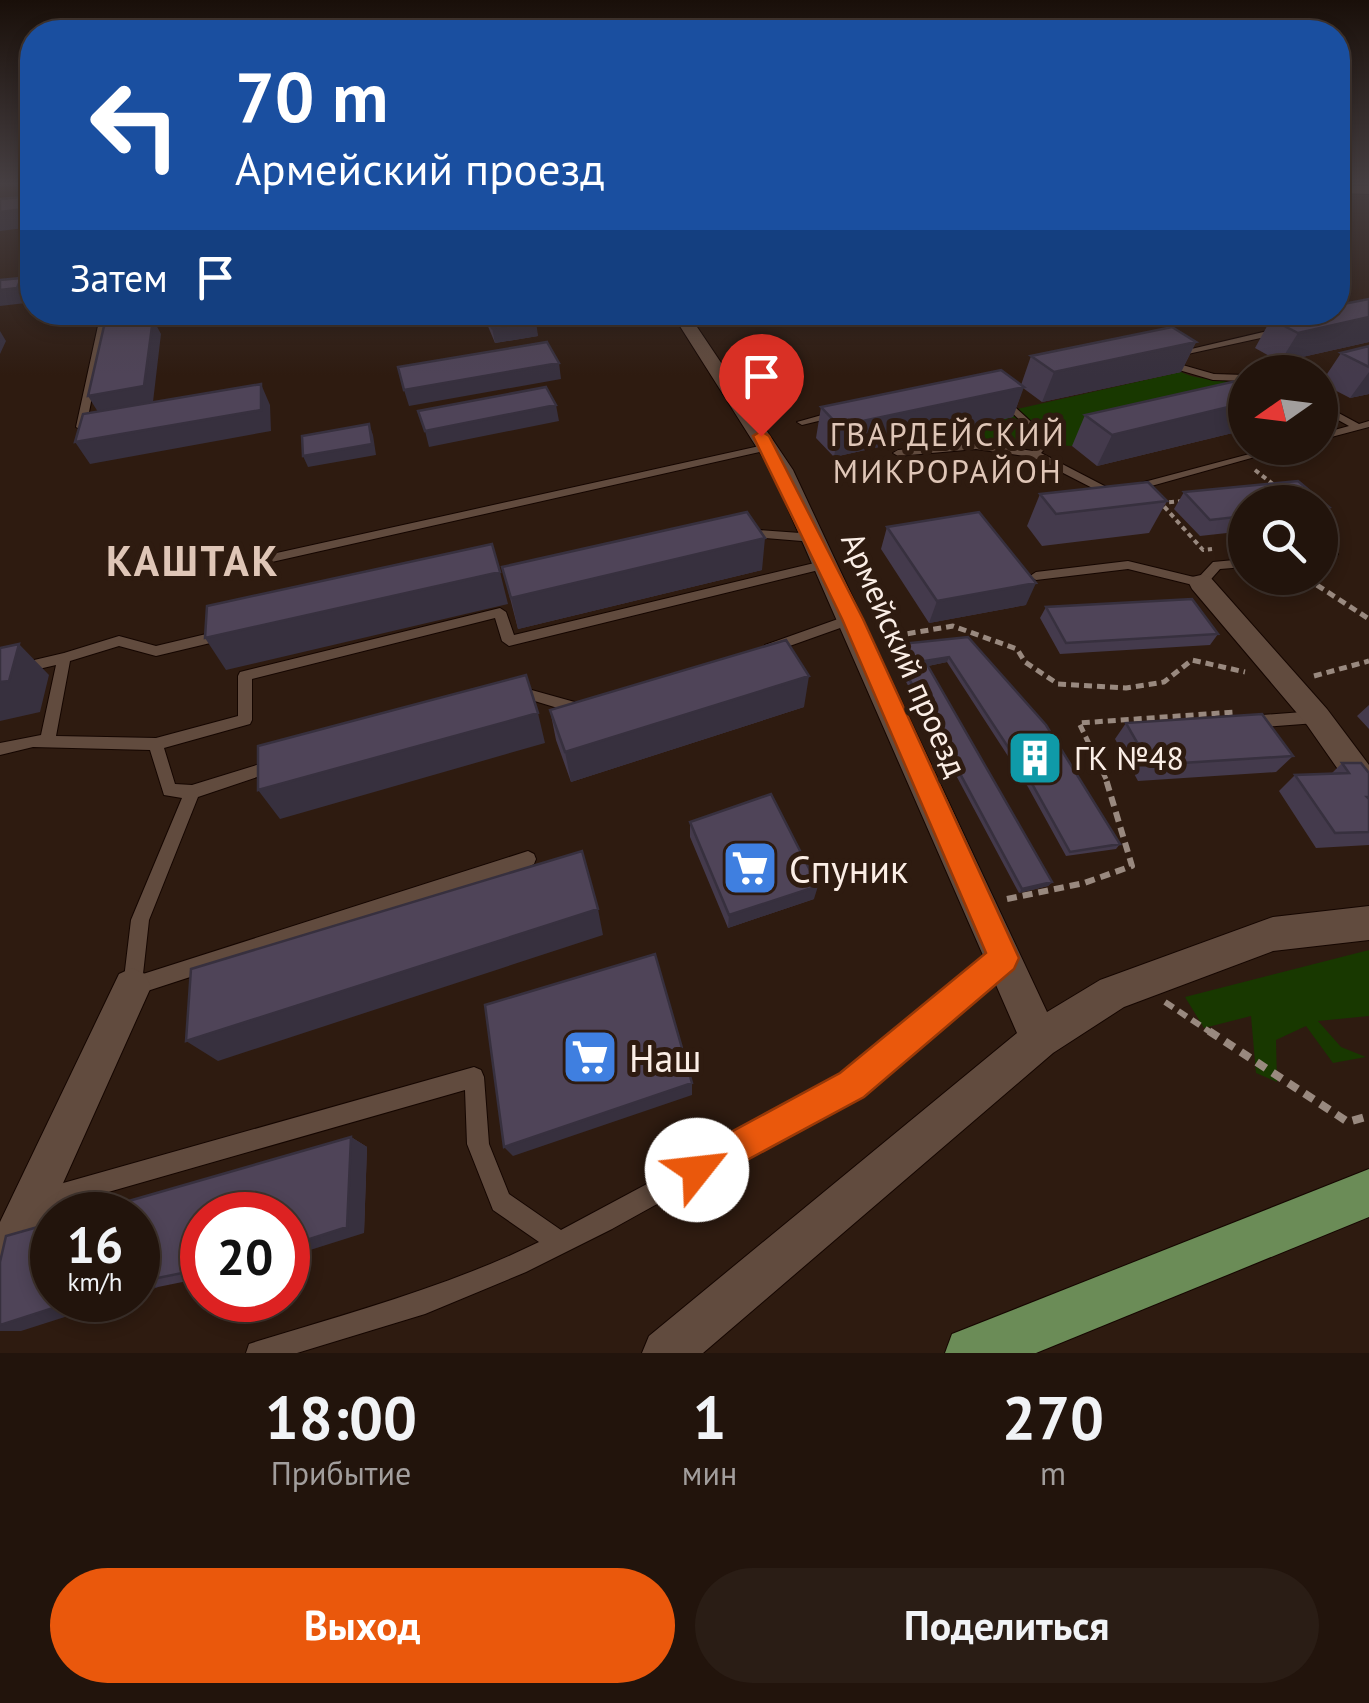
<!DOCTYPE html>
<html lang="ru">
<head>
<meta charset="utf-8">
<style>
	body { margin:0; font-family:"PT Sans",sans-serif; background:#2a1d15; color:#f1f3f6; height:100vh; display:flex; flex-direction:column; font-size:38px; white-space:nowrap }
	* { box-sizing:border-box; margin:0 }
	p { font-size:32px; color:#a29e9d }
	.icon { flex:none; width:55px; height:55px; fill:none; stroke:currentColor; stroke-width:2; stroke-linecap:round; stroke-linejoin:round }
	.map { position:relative; height:1353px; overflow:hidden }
	.details { display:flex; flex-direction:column; background:#22140c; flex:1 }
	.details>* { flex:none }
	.hud { position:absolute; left:20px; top:20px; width:1330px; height:305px; border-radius:40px; box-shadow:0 5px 15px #0003,0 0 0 2px #3f332d; background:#1a4fa0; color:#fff; overflow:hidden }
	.needle { width:65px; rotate:256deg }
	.controls { position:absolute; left:1228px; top:355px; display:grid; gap:20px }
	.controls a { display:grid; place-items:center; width:110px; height:110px; border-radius:50%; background:#22140c; box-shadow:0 5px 15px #0003,0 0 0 2px #3f332d; font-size:50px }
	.speed { position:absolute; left:30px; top:1192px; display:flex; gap:20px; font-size:50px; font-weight:700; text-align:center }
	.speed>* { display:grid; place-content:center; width:130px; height:130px; border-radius:50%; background:#22140c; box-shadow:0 5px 15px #0003,0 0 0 2px #3f332d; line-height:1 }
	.speed small { font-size:25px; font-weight:400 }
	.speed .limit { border:15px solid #d22; background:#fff; color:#111 }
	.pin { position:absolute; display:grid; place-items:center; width:85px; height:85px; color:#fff; margin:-102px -42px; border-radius:50% 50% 50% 0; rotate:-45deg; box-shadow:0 0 10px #0007 }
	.pin .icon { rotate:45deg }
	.me { position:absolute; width:110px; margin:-55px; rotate:61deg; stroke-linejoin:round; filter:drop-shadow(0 0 8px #0008) }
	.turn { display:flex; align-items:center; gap:35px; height:210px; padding:0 50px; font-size:45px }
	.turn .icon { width:130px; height:130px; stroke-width:2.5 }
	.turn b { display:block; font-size:70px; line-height:85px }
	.then { display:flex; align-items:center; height:95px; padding:0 50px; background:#0003; gap:20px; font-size:38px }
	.eta { display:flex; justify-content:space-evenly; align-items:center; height:170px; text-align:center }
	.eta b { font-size:60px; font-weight:700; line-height:70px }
	.cta { display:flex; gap:20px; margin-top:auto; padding:20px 50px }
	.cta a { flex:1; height:115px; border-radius:60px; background:#ea580c; color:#fff; font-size:40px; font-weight:700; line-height:115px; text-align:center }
	.cta a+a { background:#2a1d15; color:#f1f3f6 }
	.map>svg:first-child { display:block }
</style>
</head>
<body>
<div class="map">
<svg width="1369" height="1353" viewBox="0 0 1369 1353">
	<rect width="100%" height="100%" fill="#2e1b10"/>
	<path fill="#183800" d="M1181 372C1203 383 1223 375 1245 389V404L1072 446 975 442 911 448 897 436Z
		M1369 950V1016L1318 1021 1341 1047 1366 1057 1333 1063 1306 1026 1276 1040 1277 1082 1256 1073 1251 1016 1204 1028 1185 997Z"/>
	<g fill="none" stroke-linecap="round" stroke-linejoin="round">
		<g stroke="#150600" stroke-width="2">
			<path id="lane" d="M101 312H109L86 427 81 430 76 427Z
				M1280 328 1283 329V333L1174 357 1170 354Z
				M1165 360 1214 374 1245 375V381L1213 380 1162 365 1161 363Z
				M1003 396 1052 441 1041 453 1116 492V496H1108L1032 457 976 449 898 456 893 453 898 450 976 443 1033 451 1041 441 1000 401 998 399Z
				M1320 403 1359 424 1369 421V427L1320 440V434L1349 426 1320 410Z
				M836 411 839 412V416L802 425 797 422Z
				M769 444 773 445V449L254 566 248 562 254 558Z
				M1272 448H1287L1137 490 1133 491 1128 488 1129 486Z
				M745 529 814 534 820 538 814 542 741 536 739 533Z
				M1332 550 1338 554 1336 557 1320 559V551Z
				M1245 559V567L1220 569 1205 586 1201 587 1128 569 1036 580 1030 576 1036 572 1128 561 1198 578 1213 562Z
				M827 560 831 561 833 564 831 567 509 646 502 641 495 618 252 679V720L250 724 164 748 175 784 192 785 276 759 281 761 284 765 281 769 198 797 149 920 143 974 528 851 534 854 536 859 534 864 528 867 132 996 125 994 123 987 131 920 182 798 164 795 150 750 33 747 0 755V743L41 735 56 665 0 678V668L64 653 119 636 156 646 223 630 230 635 223 640 156 656 119 646 70 661 56 736 156 738 238 716V676L240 672 500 608 506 612 514 635Z
				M852 614 858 619 857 622 770 653 763 648 765 645Z
				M528 689 589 706 591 710 589 714 584 716 528 699 518 702 513 701 511 697 513 693Z
				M1316 711 1321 713 1323 717 1321 721 1316 723 1248 728 1243 726 1241 722 1243 718 1248 716Z
				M1003 950 1009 953 1012 959 1009 965 859 1092 612 1229 526 1272 425 1314 297 1353H246L249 1344 258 1341C353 1312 449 1286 539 1242L493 1210 467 1144 465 1090 42 1211 34 1208 31 1200 34 1192 42 1189 474 1067 481 1070 484 1077 489 1144 509 1194 561 1230 845 1078 997 953Z"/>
		</g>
		<g stroke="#150600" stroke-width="2">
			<path id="street" d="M1345 186H1369V194L1341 193Z
				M671 312H687L793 470 1047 1012 1100 980 1273 917 1369 906V940L1273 951 1124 1007 1053 1053 703 1353H642L649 1336 1017 1033 771 470Z
				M1201 575 1210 577 1327 709 1369 765V802L1358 798 1307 725 1192 589 1189 583 1192 577Z
				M132 968 145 974 151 987 16 1288 0 1295V1222L119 974Z"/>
		</g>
		<g stroke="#150600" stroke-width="2">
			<path id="primary" d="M1369 1169V1217L1036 1353H945L952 1334Z"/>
		</g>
		<path stroke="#99897f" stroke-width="4" stroke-dasharray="5 4" stroke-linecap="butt" d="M1255 470 1274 485
			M1183 501 1161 503 1203 550 1212 549
			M1320 522 1332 531 1328 537"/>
		<path stroke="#99897f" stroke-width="5" stroke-dasharray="8 5" stroke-linecap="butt" d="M1306 578 1369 619
			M882 638 953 626 1017 649 1025 662 1058 684 1126 688 1164 682 1192 660 1245 672
			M1314 676 1369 661
			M1106 779 1079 723 1235 712"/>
		<path stroke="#99897f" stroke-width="6" stroke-dasharray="10 6" stroke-linecap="butt" d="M1007 899 1084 883 1132 866 1105 776
			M1165 1002 1213 1034"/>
		<path stroke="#99897f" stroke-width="8" stroke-dasharray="11 8" stroke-linecap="butt" d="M1209 1031 1348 1122 1369 1116"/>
		<use href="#lane" fill="#614b3e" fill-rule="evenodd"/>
		<use href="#street" fill="#614b3e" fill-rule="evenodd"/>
		<use href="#primary" fill="#6b8c57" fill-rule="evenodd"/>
	</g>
	<path fill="#443a4c" d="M1369 299V342L1280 362 1255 348 1271 319Z
		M482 312H531L538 336 495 343Z
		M1196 342 1181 372 1042 402 1023 388 1013 417 834 457 816 438 821 407 1021 385 1031 356Z
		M1369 346V394L1350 398 1321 383 1341 353Z
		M1245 379V430L1097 466 1072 446 1085 415Z
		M1298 481 1329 507 1320 519V502H1245V531L1200 536 1174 509 1184 492Z
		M1040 494 1167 501 1149 533 1042 546 1027 526Z
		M887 527 1026 605 929 623 881 549Z
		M502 567 762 570 518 629Z
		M1046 607 1218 634 1210 645 1060 654 1040 618Z
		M968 637 1120 844 1116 849 1066 856 1028 787 947 662 928 666 1052 882 1048 886 1019 893 889 650 891 645Z
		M1369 705V729L1357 716Z
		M804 707 571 782 556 740 550 710Z
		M1126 723 1293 756 1276 772 1138 781 1115 739Z
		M1342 763 1369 773V845L1316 848 1279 791 1295 775 1331 774Z
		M690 822 814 899 728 928 690 837Z
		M351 1137 367 1147 364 1233 202 1215V1278L158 1287 138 1294V1215Z"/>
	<path fill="#37303e" d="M32 208V227L0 231V212Z
		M21 278 30 293 26 303 0 306V290Z
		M115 312H157V316L120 321Z
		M1369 317V342L1280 362 1298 333Z
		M153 319 161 334 153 402 98 412 88 396Z
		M536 321 538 336 495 343 492 328Z
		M0 331 6 341 0 354Z
		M1196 342 1181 372 1042 402 1054 372Z
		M559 363 561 379 409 406 404 390Z
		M1369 372V394L1350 398Z
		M261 384 270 405 271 431 90 464 75 442Z
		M1024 387 1013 417 834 457 839 426Z
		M1245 403V430L1097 466 1112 435Z
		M556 405 559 421 429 447 425 431Z
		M369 424 373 435 376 455 308 467 303 456Z
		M765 538 762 570 518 629 511 598Z
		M500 572 508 604 226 670 205 638Z
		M1036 583 1026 605 929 623 937 601Z
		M19 644 49 675 40 712 0 721V682Z
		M949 657 947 662 923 667 925 661Z
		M809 676 804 707 571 782 565 752Z
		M538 713 545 743 280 819 258 790Z
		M1052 882 1048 886 1019 893 1022 889Z
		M818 886 814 899 728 928 729 915Z
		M598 909 603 935 218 1061 186 1041Z
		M692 1083V1095L513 1156 504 1147Z
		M351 1137 367 1147 364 1233 288 1257V1246Z
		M138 1285 158 1287 138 1294Z
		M78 1300H118L21 1331H0V1325Z"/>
	<path fill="#4f4458" stroke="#37303e" stroke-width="2.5" d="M32 196V208L0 212V199Z
		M21 278 17 288 0 290V280Z
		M1369 299V317L1298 333 1271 319 1303 312H1338V305Z
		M485 312H531L536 321 492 328Z
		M153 319 144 386 88 396 104 326Z
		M1172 327 1196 342 1054 372 1031 356Z
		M547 342 559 363 404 390 398 367Z
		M1369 346V367L1341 353Z
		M1001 370 1024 387 839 426 821 407Z
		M1245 379V403L1112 435 1085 415Z
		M261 384V410L75 442 83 414Z
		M546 387 556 405 425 431 418 411Z
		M369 424 372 444 303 456 302 436Z
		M1298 481 1329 507 1320 508V502H1245V516L1210 520 1184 492Z
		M1148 482 1167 501 1056 514 1040 494Z
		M747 512 765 538 511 598 502 567Z
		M979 512 1036 583 937 601 887 527Z
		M492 544 500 572 205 638 207 606Z
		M1192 599 1218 634 1066 643 1046 607Z
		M968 637 1046 725 1120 844 1070 852 1031 782 949 657 925 661 1052 882 1022 889 891 645Z
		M786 640 809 676 565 752 550 710Z
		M19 644 9 681 0 682V648Z
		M526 675 538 713 258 790V746Z
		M1262 714 1293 756 1150 765 1126 723Z
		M1342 763H1361L1369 773V797H1367L1369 799V832L1335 833 1295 775 1349 773Z
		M771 794 818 886 729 915 690 822Z
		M582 851 598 909 186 1041 191 969Z
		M655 954 692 1083 504 1147 485 1005Z
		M351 1137 347 1227 288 1246V1215H202V1269L138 1282V1215H80Z
		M52 1223V1300H78L0 1325V1262L6 1236Z"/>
	<linearGradient id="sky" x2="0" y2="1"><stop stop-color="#190f09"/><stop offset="0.49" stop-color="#463f42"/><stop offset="1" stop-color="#463f42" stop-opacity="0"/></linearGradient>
	<rect width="1369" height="375" fill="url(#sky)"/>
	<path fill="#ea580c" stroke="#983908" stroke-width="2.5" d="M761 431 769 436 863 619 1019 958 1014 969 864 1097 697 1187 685 1182 680 1170 685 1157 840 1073 986 953 842 619 753 436Z"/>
	<defs>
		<g id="building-square" transform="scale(2.875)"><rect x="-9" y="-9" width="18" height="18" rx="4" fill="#0f9aa8" stroke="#2e1b10"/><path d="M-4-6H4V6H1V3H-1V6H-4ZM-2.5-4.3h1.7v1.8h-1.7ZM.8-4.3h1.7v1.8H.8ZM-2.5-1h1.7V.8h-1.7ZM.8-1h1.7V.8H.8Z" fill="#fff"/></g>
		<g id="supermarket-square" transform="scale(2.875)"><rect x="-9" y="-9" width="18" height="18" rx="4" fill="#3f7fe0" stroke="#2e1b10"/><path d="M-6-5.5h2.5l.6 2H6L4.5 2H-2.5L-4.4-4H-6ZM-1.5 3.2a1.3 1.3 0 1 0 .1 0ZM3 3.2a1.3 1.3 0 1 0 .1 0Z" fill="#fff"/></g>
	</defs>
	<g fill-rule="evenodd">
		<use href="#building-square" x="1035" y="758"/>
		<use href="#supermarket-square" x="750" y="868"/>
		<use href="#supermarket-square" x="590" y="1057"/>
	</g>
	<g text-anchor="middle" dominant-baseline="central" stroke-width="10" stroke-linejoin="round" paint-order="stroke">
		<g font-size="32" letter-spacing="2.5" fill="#dfc6b7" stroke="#2e1b10">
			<text x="948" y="434">ГВАРДЕЙСКИЙ<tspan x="948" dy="37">МИКРОРАЙОН</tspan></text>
		</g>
		<g font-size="32" fill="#fbeee6" stroke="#2e1b10">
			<text transform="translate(905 654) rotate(66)">Армейский проезд</text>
		</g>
		<g font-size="32" fill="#fbeee6" stroke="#2e1b10" text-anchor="start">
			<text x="1074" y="758">ГК №48</text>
		</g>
		<g font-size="38" fill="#fbeee6" stroke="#2e1b10" text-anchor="start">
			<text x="789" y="868">Спуник</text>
			<text x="629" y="1057">Наш</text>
		</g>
		<g font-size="42" font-weight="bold" letter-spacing="2.5" fill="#dfc6b7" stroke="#2e1b10">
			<text x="193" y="560">КАШТАК</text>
		</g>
	</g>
</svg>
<div class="controls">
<a><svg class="needle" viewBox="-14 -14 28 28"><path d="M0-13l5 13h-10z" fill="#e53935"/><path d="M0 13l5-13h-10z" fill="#a29e9d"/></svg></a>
<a><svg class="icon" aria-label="search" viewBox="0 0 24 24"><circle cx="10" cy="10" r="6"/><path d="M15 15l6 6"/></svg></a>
</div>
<div class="speed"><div>16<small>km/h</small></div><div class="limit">20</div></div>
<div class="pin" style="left:761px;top:436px;background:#d93025"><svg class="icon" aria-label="arrive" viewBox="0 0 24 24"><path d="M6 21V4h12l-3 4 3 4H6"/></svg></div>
<svg class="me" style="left:697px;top:1170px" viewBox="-20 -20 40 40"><circle r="19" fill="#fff"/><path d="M0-13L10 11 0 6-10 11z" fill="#ea580c"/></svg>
<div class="hud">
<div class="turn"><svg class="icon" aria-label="left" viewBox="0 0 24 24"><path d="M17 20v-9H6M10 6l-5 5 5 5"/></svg><div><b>70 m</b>Армейский проезд</div></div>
<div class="then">Затем<svg class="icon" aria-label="arrive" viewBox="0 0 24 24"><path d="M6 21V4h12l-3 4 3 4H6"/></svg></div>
</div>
</div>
<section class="details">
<div class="eta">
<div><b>18:00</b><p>Прибытие</p></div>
<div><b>1</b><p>мин</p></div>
<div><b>270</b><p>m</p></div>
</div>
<div class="cta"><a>Выход</a><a>Поделиться</a></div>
</section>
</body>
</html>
